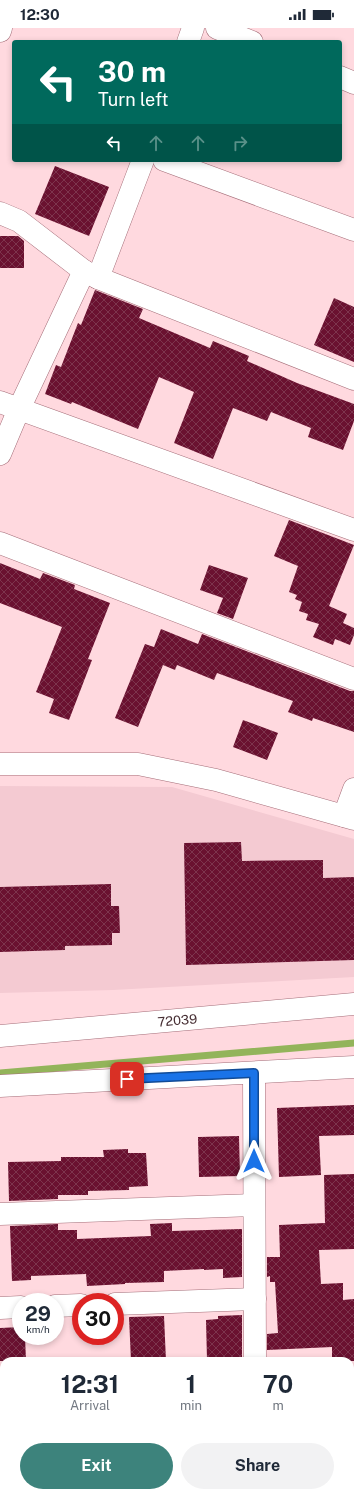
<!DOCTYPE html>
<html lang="en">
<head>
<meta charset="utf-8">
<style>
	body { margin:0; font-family:"Public Sans",sans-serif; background:#f2f2f3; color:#1f2937; height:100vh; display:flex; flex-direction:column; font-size:15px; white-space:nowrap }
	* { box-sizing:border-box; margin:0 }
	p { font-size:13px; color:#747a83 }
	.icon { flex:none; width:22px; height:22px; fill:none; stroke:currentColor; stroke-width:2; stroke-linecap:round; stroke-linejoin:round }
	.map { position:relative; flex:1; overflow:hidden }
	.side { position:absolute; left:0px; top:1329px; width:354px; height:140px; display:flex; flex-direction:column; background:#fff; border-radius:12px 12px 0 0; box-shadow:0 2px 6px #0003 }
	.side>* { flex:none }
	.top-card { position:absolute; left:12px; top:12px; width:330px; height:122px; border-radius:4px; box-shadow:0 2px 6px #0003; background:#00695c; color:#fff; overflow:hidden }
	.speed { position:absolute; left:12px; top:1265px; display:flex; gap:8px; font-size:20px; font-weight:700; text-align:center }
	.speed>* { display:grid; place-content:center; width:52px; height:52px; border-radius:50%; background:#fff; box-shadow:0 2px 6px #0003; line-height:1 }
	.speed small { font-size:10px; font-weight:400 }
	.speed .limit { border:6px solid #d22; background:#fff; color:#111 }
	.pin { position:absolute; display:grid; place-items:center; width:34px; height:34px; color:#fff; margin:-17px; border-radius:8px; box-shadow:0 2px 6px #0006 }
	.me { position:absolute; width:44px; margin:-22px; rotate:0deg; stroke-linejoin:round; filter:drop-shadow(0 0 3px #0008) }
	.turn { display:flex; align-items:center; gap:14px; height:84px; padding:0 20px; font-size:18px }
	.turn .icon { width:52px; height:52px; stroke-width:2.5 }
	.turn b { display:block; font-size:28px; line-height:34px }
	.lanes { display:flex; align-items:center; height:38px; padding:0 20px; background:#0003; justify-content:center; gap:20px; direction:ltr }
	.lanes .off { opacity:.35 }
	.eta { display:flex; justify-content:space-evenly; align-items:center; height:68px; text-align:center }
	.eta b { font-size:24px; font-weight:700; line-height:28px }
	.button { display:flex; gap:8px; margin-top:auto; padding:8px 20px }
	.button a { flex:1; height:46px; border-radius:24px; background:#3d837c; color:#fff; font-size:16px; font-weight:700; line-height:46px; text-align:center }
	.button a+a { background:#f2f2f3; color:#1f2937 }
	.status { display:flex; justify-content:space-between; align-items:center; height:28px; padding:0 20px; background:#fff; direction:ltr }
	.status svg { height:11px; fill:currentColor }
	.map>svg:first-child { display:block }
</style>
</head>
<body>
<div class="status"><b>12:30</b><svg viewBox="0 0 49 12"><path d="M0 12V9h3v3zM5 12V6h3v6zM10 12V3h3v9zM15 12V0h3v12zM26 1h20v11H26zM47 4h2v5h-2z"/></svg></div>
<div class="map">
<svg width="354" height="1469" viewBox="0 0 354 1469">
	<defs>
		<pattern id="building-cross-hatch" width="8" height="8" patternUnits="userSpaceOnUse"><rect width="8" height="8" fill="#6a1130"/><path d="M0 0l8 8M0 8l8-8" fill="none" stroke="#7d344d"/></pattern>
	</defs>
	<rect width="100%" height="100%" fill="#ffd9df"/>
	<path fill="#f4cad2" d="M0 758 172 759 354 811V949L113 962 0 965Z"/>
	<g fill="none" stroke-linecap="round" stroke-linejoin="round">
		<path stroke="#93b45a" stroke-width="7" d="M0 1045 354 1015"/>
	</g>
	<path fill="url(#building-cross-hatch)" d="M55 138 109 159 89 208 35 186Z
		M0 208H18L24 213V240H0Z
		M95 262 143 281 139 290 210 320 213 313 249 328 247 333 297 355 354 376V393L343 422 308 409 311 400 271 384 267 393 233 380 213 431 174 415 194 364 159 349 138 401 72 374 71 376 45 366 56 337 61 339 78 295 81 297Z
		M334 270 354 279V334L314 317Z
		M289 492 354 517 329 578 347 586 343 595 354 600V607L350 617 335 611 333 617 313 609 319 596 306 592 308 586 299 583 302 574 295 571 297 567 289 564 298 538 274 528Z
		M0 535 40 551 43 545 75 557 74 561 110 575 88 631 92 632 69 692 49 685 54 671 36 664 62 599 0 575Z
		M209 537 248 550 233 591 217 585 223 570 200 562Z
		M161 601 198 616 202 606 350 663H354V704L313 690 312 693 288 684 293 673 217 645 214 652 177 637 175 642 163 637 138 699 115 690 145 616 154 619Z
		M243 692 278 705 267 732 233 719Z
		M241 814 242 833 323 832V850L354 849V932L186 937 184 815Z
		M111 856V878H119L120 905H112V917L65 918V922L0 924V859Z
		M354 1077V1107L319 1108 321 1147 279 1149 277 1080Z
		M239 1108 240 1148 199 1149 198 1109Z
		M128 1121V1125H146L148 1158 129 1159V1162L88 1163V1167H58V1171L9 1173 8 1134 61 1133V1129H104L103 1122Z
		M354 1146V1221L319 1222 321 1256 343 1255V1272L354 1271V1333H332V1319L267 1322V1306L278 1305 275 1254H270V1248L267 1249V1229H280L279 1197 325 1195 324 1147Z
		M172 1195V1203L242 1201V1249L223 1250V1241L204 1242V1241L164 1243V1254L125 1255V1256L87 1258 86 1246 31 1248V1252L12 1253 10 1198 58 1196V1202H77V1211L151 1208 150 1196Z
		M242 1287V1332H207L206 1292 218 1291V1288Z
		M164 1288 166 1333H131L129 1289Z
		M21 1299V1308H25L26 1333H0V1300Z"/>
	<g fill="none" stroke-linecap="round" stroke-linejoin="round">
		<g stroke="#a56e79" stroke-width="23">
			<g id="street">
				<path d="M217 0 252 14"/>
				<path d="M0 3 1 0"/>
				<path d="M188 14 193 0"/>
				<path d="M340 49 354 55"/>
				<path d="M164 132 354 202"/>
				<path d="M0 185 19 193 84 243 98 250 354 351"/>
				<path d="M98 250 143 132"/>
				<path d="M0 374 354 502"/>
				<path d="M0 426 19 381 84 243"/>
				<path d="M0 515 354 651"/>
				<path d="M0 736H138L216 752 354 791"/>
				<path d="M344 788 354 761"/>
				<path id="s1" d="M0 1008 354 976"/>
				<path d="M254 1045 255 1333"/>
				<path d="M0 1058 354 1039"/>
				<path d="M0 1186 254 1177"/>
				<path d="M115 1276 255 1271"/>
				<path d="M55 1278 81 1277"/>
				<path d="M0 1280 21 1279"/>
				<path d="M350 1424H354"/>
				<path d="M0 1440H4"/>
			</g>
		</g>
		<use href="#street" stroke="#fff" stroke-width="22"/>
	</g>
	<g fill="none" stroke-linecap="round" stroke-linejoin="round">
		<g stroke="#114b97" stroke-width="10">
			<path id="route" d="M127 1051 254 1045V1133"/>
		</g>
		<use href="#route" stroke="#1a73e8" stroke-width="7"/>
	</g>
	<g text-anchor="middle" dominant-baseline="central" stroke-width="4" stroke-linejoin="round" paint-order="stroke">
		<g font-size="13" fill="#462e33" stroke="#fbedf0">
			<text stroke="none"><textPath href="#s1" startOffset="178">72039</textPath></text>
		</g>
	</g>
</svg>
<div class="speed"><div>29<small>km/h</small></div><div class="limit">30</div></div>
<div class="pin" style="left:127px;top:1051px;background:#d93025"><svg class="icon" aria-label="arrive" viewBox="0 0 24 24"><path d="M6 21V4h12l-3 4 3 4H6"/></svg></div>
<svg class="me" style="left:254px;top:1133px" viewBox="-20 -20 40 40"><path d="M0-17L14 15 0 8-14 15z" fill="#1a73e8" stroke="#fff" stroke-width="4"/></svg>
<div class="top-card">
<div class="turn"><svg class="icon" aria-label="left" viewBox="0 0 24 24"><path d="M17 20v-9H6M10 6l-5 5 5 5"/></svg><div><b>30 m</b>Turn left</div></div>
<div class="lanes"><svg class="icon" aria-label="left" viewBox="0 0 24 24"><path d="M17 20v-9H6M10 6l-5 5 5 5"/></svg><svg class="icon off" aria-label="ahead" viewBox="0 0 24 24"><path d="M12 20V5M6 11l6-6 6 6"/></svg><svg class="icon off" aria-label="ahead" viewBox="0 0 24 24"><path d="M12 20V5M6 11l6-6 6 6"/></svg><svg class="icon off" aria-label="right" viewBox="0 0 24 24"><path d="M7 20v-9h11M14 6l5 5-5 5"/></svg></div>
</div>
<section class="side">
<div class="eta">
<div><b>12:31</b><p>Arrival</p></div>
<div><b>1</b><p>min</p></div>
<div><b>70</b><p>m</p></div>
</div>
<div class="button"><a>Exit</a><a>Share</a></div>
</section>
</div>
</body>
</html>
